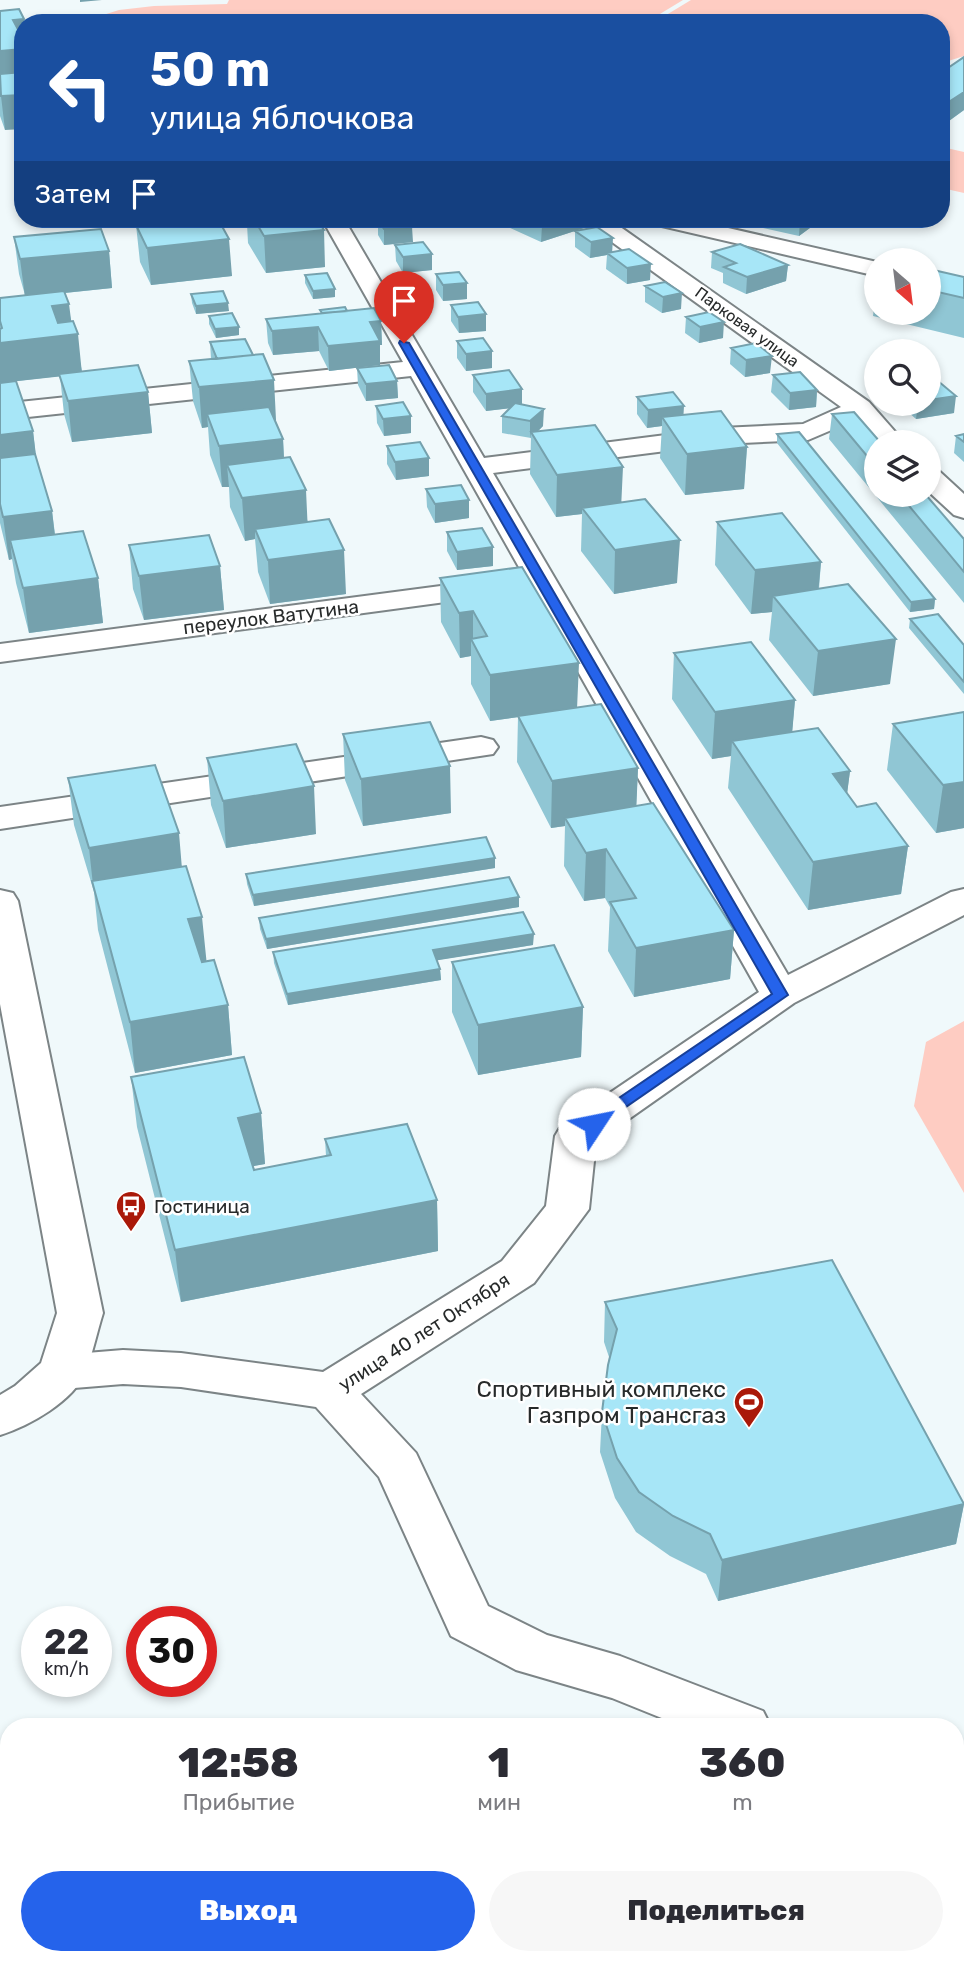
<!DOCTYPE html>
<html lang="ru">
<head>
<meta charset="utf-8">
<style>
	body { margin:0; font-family:Rubik,sans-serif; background:#f7f7f7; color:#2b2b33; height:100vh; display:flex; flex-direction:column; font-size:26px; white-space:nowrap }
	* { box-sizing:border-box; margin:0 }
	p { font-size:23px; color:#7c7c81 }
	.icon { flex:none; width:38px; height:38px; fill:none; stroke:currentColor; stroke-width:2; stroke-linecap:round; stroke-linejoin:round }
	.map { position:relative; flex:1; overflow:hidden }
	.panel { position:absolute; left:0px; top:1718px; width:964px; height:247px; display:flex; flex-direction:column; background:#fff; border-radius:28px 28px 0 0; box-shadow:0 4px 10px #0003 }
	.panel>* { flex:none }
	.guide { position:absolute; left:14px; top:14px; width:936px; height:214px; border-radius:28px; box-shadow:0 4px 10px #0003; background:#1a4fa0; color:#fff; overflow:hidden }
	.needle { width:46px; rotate:152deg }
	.controls { position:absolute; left:864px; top:248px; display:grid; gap:14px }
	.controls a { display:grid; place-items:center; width:77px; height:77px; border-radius:50%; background:#fff; box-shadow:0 4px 10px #0003; font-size:35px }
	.speed { position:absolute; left:21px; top:1606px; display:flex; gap:14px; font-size:35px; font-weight:700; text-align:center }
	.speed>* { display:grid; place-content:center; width:91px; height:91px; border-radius:50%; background:#fff; box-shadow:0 4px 10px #0003; line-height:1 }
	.speed small { font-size:18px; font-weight:400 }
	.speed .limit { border:10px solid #d22; background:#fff; color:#111 }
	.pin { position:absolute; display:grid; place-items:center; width:60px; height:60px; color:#fff; margin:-72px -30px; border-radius:50% 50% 50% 0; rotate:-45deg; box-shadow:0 0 7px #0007 }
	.pin .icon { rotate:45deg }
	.me { position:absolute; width:77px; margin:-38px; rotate:56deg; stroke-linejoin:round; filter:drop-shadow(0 0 5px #0008) }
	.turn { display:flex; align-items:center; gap:24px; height:147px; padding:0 21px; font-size:32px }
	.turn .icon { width:91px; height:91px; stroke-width:2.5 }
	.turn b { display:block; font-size:49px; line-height:60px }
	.then { display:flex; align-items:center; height:66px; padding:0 21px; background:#0003; gap:14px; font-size:26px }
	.eta { display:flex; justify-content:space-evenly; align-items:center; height:119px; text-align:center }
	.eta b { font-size:42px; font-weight:800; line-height:49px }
	.cta { display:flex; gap:14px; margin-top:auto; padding:14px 21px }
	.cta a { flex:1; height:80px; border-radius:42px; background:#2563eb; color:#fff; font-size:28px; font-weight:800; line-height:80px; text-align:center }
	.cta a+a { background:#f7f7f7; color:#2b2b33 }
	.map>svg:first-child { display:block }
</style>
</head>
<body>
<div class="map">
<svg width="964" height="1965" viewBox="0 0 964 1965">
	<rect width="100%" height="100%" fill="#f0f9fb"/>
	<path fill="#feccc2" d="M229 0H683L645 23H98L100 16 119 10 154 6 227 4Z
		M691 0H964V56L942 63V23H653Z
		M942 147 964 152V193L942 188Z
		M964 1021V1193L914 1106 926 1042Z
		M765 1956 769 1965H473L470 1957Z"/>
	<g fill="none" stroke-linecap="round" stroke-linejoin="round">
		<g stroke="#7c8486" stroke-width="4">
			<path id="street" d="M322 219H344L484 458 721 428 803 424 841 407 587 224 584 219H609L869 402 905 443H877L855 420 808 440 721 444 493 473 788 975 951 892 964 889V915L794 1003 596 1142 589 1209 534 1283 361 1394 416 1453 488 1606 547 1635 620 1656 763 1711 771 1727H684L612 1698 516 1670 451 1636 379 1477 316 1407 181 1387 123 1384 62 1389 46 1384 39 1372 46 1360 62 1355 123 1350 181 1353 323 1372 502 1261 546 1206 555 1136 561 1126 759 992 411 376 0 420V404L403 362Z
				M929 469 939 471 964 494V518L954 515 929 492Z
				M494 579 505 582 509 588 505 594 0 662V644Z
				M481 737 493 740 498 747 493 754 0 829V807Z
				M956 1848 964 1851V1907L956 1904Z"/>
		</g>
		<g stroke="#7c8486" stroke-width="4">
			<path id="secondary" d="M650 219H689L877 262V276L653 224Z
				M0 890 13 893 18 901 103 1313C97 1332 93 1352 86 1371 74 1401 29 1426 0 1435V1395L15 1386 41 1363 57 1313 0 1004Z"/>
		</g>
		<use href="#street" fill="#fff" fill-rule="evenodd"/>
		<use href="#secondary" fill="#fff" fill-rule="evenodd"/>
	</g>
	<path fill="#90c6d4" d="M0 11 24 19 25 23H23L5 130 0 116Z
		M964 57V110L942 126V72Z
		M143 219H218L232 276 151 285 140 262 136 225 145 224Z
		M244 219H316L325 267 266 273 248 243 247 224Z
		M499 219H584V228L541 242 499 223Z
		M740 219H814V225L799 236 740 223Z
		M378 220 413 242 384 245 378 235Z
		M575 231 612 252 650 280 627 284 606 269 607 255 590 258 575 247Z
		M14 237 109 251 112 288 65 293 82 371 148 392 152 433 72 442 64 414 60 376 0 383V298L25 295 19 274Z
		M395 245 432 270 403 273 396 261Z
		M712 252 788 265 786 281 746 294 723 283V273L711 268Z
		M929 269 964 277V338L873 316 877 283V313H929Z
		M436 274 467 283V299L443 301 436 290Z
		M305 275 335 297 313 299 305 283Z
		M645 286 681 309 662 313 645 302Z
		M191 294 229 311 196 314 192 303Z
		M451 305 486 314V331L459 333 451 321Z
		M320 310 347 311 381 321 382 345H380V365L329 371 319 351 273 355 268 343 266 319 321 314Z
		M209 316 239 327V335L216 338 209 324Z
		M686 317 723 338 699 343 685 333Z
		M457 341 492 351V368L466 371 457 358Z
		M210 342 276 420H275L283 439 284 458 308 522 346 594 270 604 258 572 255 539 245 541 230 507 229 487H222L210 455 208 427 202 428 193 401 189 361 211 359Z
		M731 348 770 373 745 377 730 364Z
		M357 368 397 381 398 398 366 401 358 385Z
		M473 375 522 404 543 426 538 431 622 502 677 583 614 594 581 551 582 514 556 517 530 474 531 438 502 433V416L510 408 486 411 473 392Z
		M773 375 817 390 816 407 789 410 771 392Z
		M0 383 33 431 36 458 52 511 55 534 98 578 103 623 29 633 16 583 12 559 9 560 0 523Z
		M637 397 683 415 747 447 744 489 685 495 660 458 662 426 647 428 637 414Z
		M899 404H929L954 413 916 419Z
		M376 406 411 416V433L384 436 377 423Z
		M832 414 877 443V495H926L964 539V603L829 439Z
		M777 434 935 599 934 609 910 612 777 443Z
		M964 434V462L954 453 956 436Z
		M387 446 429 458V476L396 480 387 464Z
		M426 489 469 500V518L435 523 427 507Z
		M717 522 821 562 819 589 890 684 813 696 769 640 772 612 751 614 715 565Z
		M447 532 493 566 457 570 447 551Z
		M129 545 220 566 224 610 144 620 133 589Z
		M440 578 577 708 638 768 636 806 734 930 730 979 634 997 608 951 610 907 605 898 584 901 564 866 565 826 551 828 517 762 518 717 490 721 471 684V656L460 658 441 622Z
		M910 619 964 645V694L909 628Z
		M674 653 795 700 792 732 850 771 847 793 857 807 908 846 901 894 808 910 728 788 731 756 712 759 672 699Z
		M964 712V828L936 833 887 770 893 724Z
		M343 734 451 813 363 826 345 780Z
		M207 758 316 834 226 848 211 805Z
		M68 778 182 866 206 962 228 1005 232 1055 135 1073 98 930 94 892 74 825Z
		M495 868 254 906 247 884 246 874Z
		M519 897V907L267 949 260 929 259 918Z
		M533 945 437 960 440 969 441 980 288 1005 274 963 273 952Z
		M452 962 583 1007 581 1057 478 1075 452 1012Z
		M131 1077 261 1113 265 1164 253 1166 254 1170 326 1156 325 1139 437 1200 438 1251 181 1302 137 1127Z
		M605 1302 964 1504 956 1544 718 1601 706 1574 670 1556 636 1532 615 1498 600 1452 602 1412 609 1357 604 1342Z"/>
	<path fill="#75a1ad" d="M80 0H102L80 2Z
		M24 19 25 23H23V82L0 84V51L13 20Z
		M964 92V110L942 126 944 105Z
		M23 95V129L5 130 1 96Z
		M149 219H199L151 237Z
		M565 219H584V228L541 242 542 226Z
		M802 219H814V225L799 236 800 220Z
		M412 227 413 242 384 245V229Z
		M324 230 325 267 266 273 264 236Z
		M613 238 612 254 607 253V255L590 258 591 242Z
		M229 239 232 276 151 285 147 248Z
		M109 251 112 288 25 297 20 259Z
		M432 254V270L403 273V257Z
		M651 264 650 280 627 284V268Z
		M788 265 786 281 746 294 747 277Z
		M467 283V299L443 301V285Z
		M335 289V297L313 299V291Z
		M682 293 681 309 662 313 663 297Z
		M228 303 229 311 196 314V306Z
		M69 304 73 335 78 334 82 374 0 383V339L52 306Z
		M486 314V331L459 333 458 317Z
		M381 321 382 345H380V365L329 371 328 346 370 322Z
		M724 322 723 338 699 343 700 327Z
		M239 327V335L216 338 215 329Z
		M318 327 319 351 273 355 272 331Z
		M492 351V368L466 371V354Z
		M772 356 770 373 745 377 746 360Z
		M274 380 276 420 212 427 207 414 208 427 202 428 199 387Z
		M397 381 398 398 366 401V384Z
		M522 389V407L486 411V394Z
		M817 390 816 407 789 410 790 393Z
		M148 392 152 433 72 442 68 401Z
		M956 396 954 413 916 419 918 404H929V400Z
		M684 406 683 423 662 417V426L647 428 648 410Z
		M544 409 543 426 533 436 531 432 530 439V421Z
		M411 416V433L384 436 383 419Z
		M33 431 38 472 0 477V435Z
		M283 439 285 480 227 465 229 487H222L219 446Z
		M747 447 744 489 685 495 687 454Z
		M429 458V476L396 480 395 462Z
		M623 467 621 509 582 508V514L556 517 557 475Z
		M306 490 308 533 255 529V539L245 541 242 498Z
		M469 500V518L435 523V504Z
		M52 511 57 554 10 540 12 559 9 560 3 517Z
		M680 540 677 583 614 594 615 550Z
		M493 547V566L457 570V552Z
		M344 550 346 594 270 604 268 560Z
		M821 562 817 605 773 596 772 612 751 614 755 570Z
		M220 566 224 610 144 620 139 576Z
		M98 578 103 623 29 633 23 588Z
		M935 599 934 609 910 612 911 602Z
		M473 611V643L471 639V656L460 658 459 613Z
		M896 639 890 684 813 696 818 651Z
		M579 663 577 709 490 721V675Z
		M795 700 791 746 732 741 731 756 712 759 715 712Z
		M450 766 451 813 363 826 361 779Z
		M638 768 636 815 565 818V826L551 828 552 781Z
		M850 771 844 818 833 774Z
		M964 782V828L936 833 943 785Z
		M314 786 316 834 226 848 223 801Z
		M179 833 183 881 93 885 89 848Z
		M908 846 901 894 808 910 813 862Z
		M606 849 605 898 584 901 586 853Z
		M495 858V868L254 906 253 895Z
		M519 897V907L267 949 266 939Z
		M202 917 207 966 193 968 188 919Z
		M734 930 730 979 634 997 636 948Z
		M534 934 533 945 433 961V950Z
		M440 969 441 980 288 1005 287 994Z
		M228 1005 232 1055 135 1073 130 1022Z
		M583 1007 581 1057 478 1075V1025Z
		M261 1113 265 1164 243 1168 238 1118Z
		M437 1200 438 1251 181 1302 175 1250Z
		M964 1504 956 1544 718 1601 722 1560Z"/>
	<path fill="#a7e6f7" stroke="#75a1ad" stroke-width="2" d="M19 9 24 19 13 20 21 35H23V49L0 51V11Z
		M964 57V92L944 105H942V72Z
		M23 72V95L1 96 0 74Z
		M196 219H218L229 239 147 248 136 225Z
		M254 219H316L324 230 264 236Z
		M390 219H407L412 227 384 229 378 220Z
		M525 219H565L542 226Z
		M597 227 613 238 591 242 575 231Z
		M101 229 109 251 20 259 14 237Z
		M423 242 432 254 403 257 395 245Z
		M740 244 788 265 747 277 724 267 736 263 712 252Z
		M629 249 651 264 627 268 607 253Z
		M929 269 964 277V298L929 290Z
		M459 272 467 283 443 285 436 274Z
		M327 273 335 289 313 291 305 275Z
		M665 282 682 293 663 297 645 286Z
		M64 291 69 304 52 306 58 323 73 321 78 334 0 343V329L2 328 0 321V298Z
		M223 291 228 303 196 306 191 294Z
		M478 302 486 314 458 317 451 305Z
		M345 307 347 311 322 313 320 310Z
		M374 308 381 321 370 322 380 341 328 346 318 327 272 331 266 319Z
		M709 312 724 322 700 327 686 317Z
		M232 313 239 327 215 329 209 316Z
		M483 338 492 351 466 354 457 341Z
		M245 339 253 355 217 359 210 342Z
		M756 343 772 356 746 360 731 348Z
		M263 354 274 380 199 387 189 361Z
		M138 365 148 392 68 401 59 374Z
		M389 365 397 381 366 384 357 368Z
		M509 370 522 389 486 394 473 375Z
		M800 372 817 390 790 393 773 375Z
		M929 376H932L956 396 929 400Z
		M16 381 33 431 0 435V383Z
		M673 392 684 406 648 410 637 397Z
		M403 402 411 416 383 419 376 406Z
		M515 403 544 409 530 421 502 416Z
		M269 407 283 439 219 446 207 414Z
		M721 411 747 447 687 454 662 417Z
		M854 412 881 443H877V468L832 414Z
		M595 425 623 467 557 475 531 432Z
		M799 432 935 599 911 602 777 434Z
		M964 434V442L956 436Z
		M420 442 429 458 395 462 387 446Z
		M35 454 52 511 3 517 0 504V458Z
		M290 457 306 490 242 498 227 465Z
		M461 485 469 500 435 504 426 489Z
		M900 495H926L964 539V572Z
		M645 499 680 540 615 550 582 508Z
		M782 513 821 562 755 570 717 522Z
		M329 519 344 550 268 560 255 529Z
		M482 528 493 547 457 552 447 532Z
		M83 531 98 578 23 588 10 540Z
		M209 535 220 566 139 576 129 545Z
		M522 567 579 663 490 675 471 639 487 636 473 611 459 613 440 578Z
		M848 584 896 639 818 651 773 596Z
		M938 614 964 645V682L910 619Z
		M751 642 795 700 715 712 674 653Z
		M601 704 638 768 552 781 518 716Z
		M964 712V782L943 785 893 724Z
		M430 722 450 766 361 779 343 734Z
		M818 728 850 771 833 774 857 807 876 803 908 846 813 862 732 741Z
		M296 744 314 786 223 801 207 758Z
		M155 765 179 833 89 848 68 778Z
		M653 803 734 930 636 948 610 902 636 898 606 849 586 853 565 818Z
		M486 837 495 858 253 895 246 874Z
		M186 866 202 917 188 919 202 962 214 960 228 1005 130 1022 92 881Z
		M509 877 519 897 266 939 259 918Z
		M523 912 534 934 433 950 440 969 287 994 273 952Z
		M554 945 583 1007 478 1025 452 962Z
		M244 1057 261 1113 238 1118 254 1170 331 1155 325 1139 407 1124 437 1200 175 1250 131 1077Z
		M832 1260 964 1504 722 1560 710 1534 673 1516 639 1492 617 1458 602 1412 608 1365 617 1329 605 1302Z"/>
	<path fill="#2563eb" stroke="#184099" stroke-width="2" d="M400 341 409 343 788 995 594 1129 585 1124 588 1119 772 994 399 343Z"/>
	<defs>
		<g id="bus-pin" transform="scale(1.575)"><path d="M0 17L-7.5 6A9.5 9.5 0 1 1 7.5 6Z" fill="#aa1909" stroke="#fff"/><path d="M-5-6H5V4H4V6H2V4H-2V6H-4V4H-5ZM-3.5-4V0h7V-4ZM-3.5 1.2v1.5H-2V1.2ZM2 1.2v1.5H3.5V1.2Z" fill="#fff"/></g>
		<g id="stadium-pin" transform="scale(1.575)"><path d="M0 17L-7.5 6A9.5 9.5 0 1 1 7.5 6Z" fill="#aa1909" stroke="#fff"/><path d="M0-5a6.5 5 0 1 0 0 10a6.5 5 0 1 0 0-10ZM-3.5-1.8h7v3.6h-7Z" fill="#fff"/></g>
	</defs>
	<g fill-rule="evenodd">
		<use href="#bus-pin" x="131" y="1206"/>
		<use href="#stadium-pin" x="749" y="1402"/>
	</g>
	<g text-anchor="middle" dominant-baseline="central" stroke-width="5" stroke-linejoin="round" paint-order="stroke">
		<g font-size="16" fill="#272a2a" stroke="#fff">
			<text transform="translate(747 327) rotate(36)">Парковая улица</text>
		</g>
		<g font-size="19" fill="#272a2a" stroke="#fff">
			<text transform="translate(271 617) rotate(-7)">переулок Ватутина</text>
			<text transform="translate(424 1332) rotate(-33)">улица 40 лет Октября</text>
		</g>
		<g font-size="19" fill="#272a2a" stroke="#fff" text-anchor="start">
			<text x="154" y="1206">Гостиница</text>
		</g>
		<g font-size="23" fill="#272a2a" stroke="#fff" text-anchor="end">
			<text x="726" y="1389">Спортивный комплекс<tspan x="726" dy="26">Газпром Трансгаз</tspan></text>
		</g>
	</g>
</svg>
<div class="controls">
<a><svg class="needle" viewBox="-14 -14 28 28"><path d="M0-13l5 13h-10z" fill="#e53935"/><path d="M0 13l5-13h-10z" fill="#7c7c81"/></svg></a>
<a><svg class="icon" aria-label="search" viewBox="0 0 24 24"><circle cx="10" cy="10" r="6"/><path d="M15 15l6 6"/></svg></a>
<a><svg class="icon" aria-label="layers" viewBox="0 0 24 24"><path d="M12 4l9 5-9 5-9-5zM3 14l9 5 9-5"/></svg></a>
</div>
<div class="speed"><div>22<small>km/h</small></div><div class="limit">30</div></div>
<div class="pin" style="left:404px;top:343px;background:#d93025"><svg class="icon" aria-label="arrive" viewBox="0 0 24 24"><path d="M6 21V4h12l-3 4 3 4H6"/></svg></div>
<svg class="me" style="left:594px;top:1124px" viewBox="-20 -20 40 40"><circle r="19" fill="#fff"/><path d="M0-13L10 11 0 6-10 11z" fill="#2563eb"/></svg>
<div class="guide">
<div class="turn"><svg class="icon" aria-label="left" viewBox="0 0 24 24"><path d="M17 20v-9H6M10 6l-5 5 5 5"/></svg><div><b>50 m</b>улица Яблочкова</div></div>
<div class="then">Затем<svg class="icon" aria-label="arrive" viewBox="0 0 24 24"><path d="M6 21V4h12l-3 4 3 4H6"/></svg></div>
</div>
<section class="panel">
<div class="eta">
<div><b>12:58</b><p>Прибытие</p></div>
<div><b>1</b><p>мин</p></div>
<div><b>360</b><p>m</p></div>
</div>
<div class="cta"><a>Выход</a><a>Поделиться</a></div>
</section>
</div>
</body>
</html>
